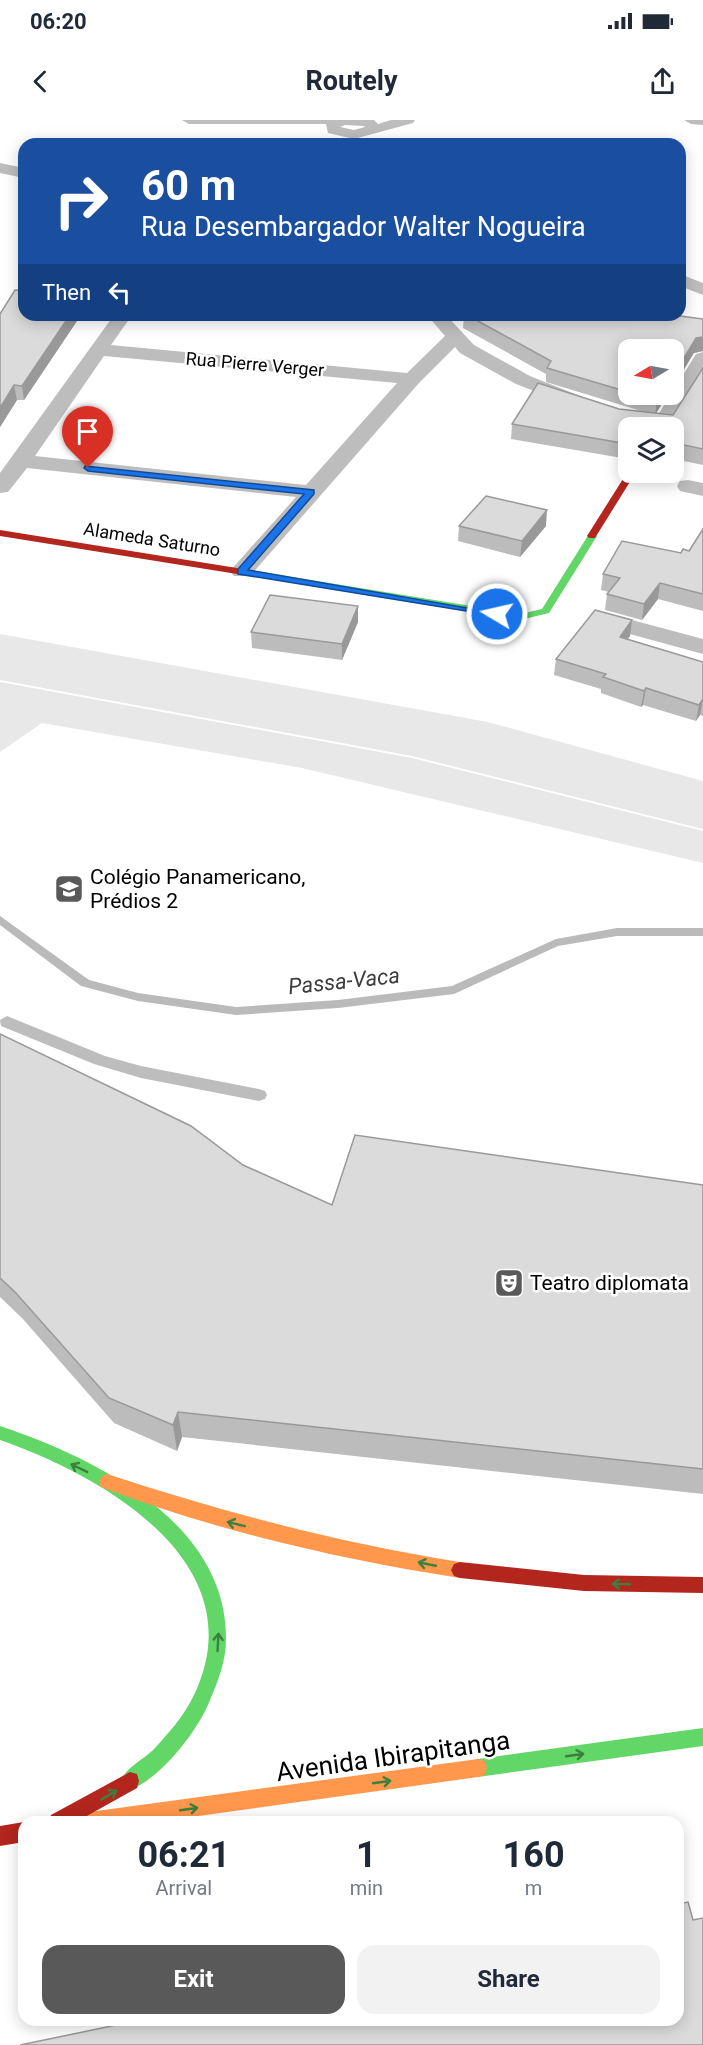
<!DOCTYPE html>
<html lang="en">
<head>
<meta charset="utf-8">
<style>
	body { margin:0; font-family:Roboto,sans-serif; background:#f2f2f3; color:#1f2937; height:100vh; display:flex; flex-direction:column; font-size:22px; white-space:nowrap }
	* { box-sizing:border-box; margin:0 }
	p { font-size:20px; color:#747a83 }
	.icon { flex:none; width:33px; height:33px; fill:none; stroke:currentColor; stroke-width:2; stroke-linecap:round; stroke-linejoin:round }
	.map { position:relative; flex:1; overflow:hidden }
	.sheet { position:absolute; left:18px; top:1696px; width:666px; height:210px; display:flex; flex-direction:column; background:#fff; border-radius:18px; box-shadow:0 3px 15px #0003 }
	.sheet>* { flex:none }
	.hud { position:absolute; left:18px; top:18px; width:668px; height:183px; border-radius:18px; box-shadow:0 3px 15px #0003; background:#1a4fa0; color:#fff; overflow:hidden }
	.needle { width:39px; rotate:260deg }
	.fabs { position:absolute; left:618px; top:219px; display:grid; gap:12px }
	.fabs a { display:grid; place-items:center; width:66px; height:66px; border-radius:12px; background:#fff; box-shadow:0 3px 15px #0003; font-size:30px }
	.pin { position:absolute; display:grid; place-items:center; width:51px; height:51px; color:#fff; margin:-62px -26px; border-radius:50% 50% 50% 0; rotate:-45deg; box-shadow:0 0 6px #0007 }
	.pin .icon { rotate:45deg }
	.me { position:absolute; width:66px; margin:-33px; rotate:279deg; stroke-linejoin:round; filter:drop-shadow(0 0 4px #0008) }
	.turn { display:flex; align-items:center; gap:21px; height:126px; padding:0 24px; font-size:27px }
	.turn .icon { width:78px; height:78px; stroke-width:2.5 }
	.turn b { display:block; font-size:42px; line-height:51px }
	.then { display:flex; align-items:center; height:57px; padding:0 24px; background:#0003; gap:12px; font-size:22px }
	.eta { display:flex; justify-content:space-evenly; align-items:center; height:102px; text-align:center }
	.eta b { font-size:36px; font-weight:700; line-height:42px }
	.button { display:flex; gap:12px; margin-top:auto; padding:12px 24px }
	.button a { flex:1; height:69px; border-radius:18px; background:#595959; color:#fff; font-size:24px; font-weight:700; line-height:69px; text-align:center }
	.button a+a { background:#f2f2f3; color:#1f2937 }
	.status { display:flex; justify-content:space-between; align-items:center; height:42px; padding:0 30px; background:#fff; direction:ltr }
	.status svg { height:16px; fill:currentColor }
	header { display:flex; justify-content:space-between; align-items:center; height:78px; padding:0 24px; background:#fff; font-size:27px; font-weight:700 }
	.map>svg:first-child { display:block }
</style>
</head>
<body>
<div class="status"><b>06:20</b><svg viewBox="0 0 49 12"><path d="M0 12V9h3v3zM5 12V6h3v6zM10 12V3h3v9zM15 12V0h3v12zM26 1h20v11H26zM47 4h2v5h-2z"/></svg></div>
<header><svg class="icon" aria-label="back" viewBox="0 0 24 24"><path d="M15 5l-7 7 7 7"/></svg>Routely<svg class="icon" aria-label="share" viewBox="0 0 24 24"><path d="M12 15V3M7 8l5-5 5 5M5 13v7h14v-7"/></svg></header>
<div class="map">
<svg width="703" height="1925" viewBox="0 0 703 1925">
	<rect width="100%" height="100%" fill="#fff"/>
	<path fill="#e8e8e8" d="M0 514 488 602 703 661V709L412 636 0 560Z
		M0 562 412 638 703 711V743L302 648 42 603 0 632Z"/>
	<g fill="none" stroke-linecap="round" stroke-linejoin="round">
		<path fill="#bababa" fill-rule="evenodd" d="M0 796 89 860 138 873 236 887 338 880 452 866 556 819 617 808H703V816H617L558 826 454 874 338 888 236 895 138 881 81 866 0 805Z"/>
		<path fill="#bdbdbd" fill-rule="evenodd" d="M7 896 105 936 141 946 259 969 265 971 267 975 265 979 259 981 141 958 94 944 1 906 0 900Z"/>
		<path fill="#bdbdbd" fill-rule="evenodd" d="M182 0H374L378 4 391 0H415L413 3 354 19 328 13 326 4H189ZM345 5 364 6 365 7 354 10 340 7Z
			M684 0H703V5L691 4Z
			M0 43 24 48V58L0 53Z
			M680 154 703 163V175L680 166Z
			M114 195H132L111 225 407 253 445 216 427 195H446L474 225 530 256 585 278 588 282 585 286 578 288 516 264 460 233 455 227 419 263 250 456H234L230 451 296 377 27 348 8 372 0 373V353ZM104 236 397 263 306 365 35 336Z
			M703 232V254L671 308H650L671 274H674V270L696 234Z
			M688 360 703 363V376L680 371 677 366 680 361Z
			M602 492 703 519V534L593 504 590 499 593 494Z"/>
		<path fill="#63d668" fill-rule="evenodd" d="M589 414 597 416 549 493 520 500 237 454 232 451 237 448 520 494 542 489Z
			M0 1306C95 1338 227 1402 226 1519 226 1541 218 1561 210 1580 198 1611 161 1658 130 1670L123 1668 121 1661C126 1647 143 1640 153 1630 168 1614 184 1596 194 1575 257 1443 103 1356 0 1320Z
			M703 1608V1626L478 1657 471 1655 469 1648 471 1641 478 1639Z"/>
		<path fill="#ff974d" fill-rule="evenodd" d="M107 1354C223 1392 339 1423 460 1442L466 1444 469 1450 466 1456 460 1458C339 1439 216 1411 101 1367L99 1362 101 1357Z
			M478 1639 485 1641 487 1648 485 1655 478 1657 155 1702H79L82 1695 89 1692Z"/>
		<path fill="#b3261e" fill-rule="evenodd" d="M628 351V352H636L595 418H589L587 416Z
			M0 410 237 448 242 451 237 454 0 416Z
			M460 1442 584 1455 703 1457V1473L584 1471 460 1458 454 1456 451 1450 454 1444Z
			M130 1652 137 1654 139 1661 137 1668 76 1702H49L51 1695Z
			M24 1702V1722L0 1726V1706Z"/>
	</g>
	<path fill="#bcbcbc" d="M0 194 88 195 86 199 79 198 24 280H17L0 307Z
		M464 195H673L703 199V231L694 233 628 230V274H668L656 293 673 295 703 248V345L674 339V308H628V339L511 319 512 304 619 289 641 291 546 262V254L463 208Z
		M459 406H546L520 437 458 421Z
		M703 409V491L658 479 642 500 605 490 607 474 609 472 601 470 603 454 689 431Z
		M632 500 630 516 628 519 703 542V596L700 595 696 601 643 585 641 587 601 573V569L554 555 556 539Z
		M358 502 342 540 252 528 251 512Z
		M0 914 243 1045 332 1085 703 1065V1374L182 1317 177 1331 114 1303 22 1198 0 1177Z"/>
	<path fill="#999" d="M70 195H79V198L24 280 22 266Z
		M703 217V231L694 233 674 266V255L696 218Z
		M14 265 17 280 0 307V288Z
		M661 274H668L655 295 657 281Z
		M547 390 546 406 520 437 522 421Z
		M660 463 658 479 642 500 644 484Z
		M358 486V502L342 540V524Z
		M632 500 630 516 618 533 620 517Z
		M646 568 643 585 641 587 644 571Z
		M703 579 700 595 696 601 699 585Z
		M178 1292 182 1317 177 1331 173 1305Z"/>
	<path fill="#dbdbdb" stroke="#999" stroke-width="1.5" d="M15 170H24V195H70L22 266 14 265 0 288V194Z
		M467 195H673L703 199V217L696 218 674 255V230H628V272L547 248 551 241Z
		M703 248V329L674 323V308H628V324L512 304 538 263 619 289 673 295Z
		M637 274H661L657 281Z
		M486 376 547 390 522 421 459 406Z
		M703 409V474L660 463 644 484 607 474 620 458 603 454 622 421 681 433 683 429 689 431Z
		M270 475 358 486 342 524 251 512Z
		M595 490 632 500 620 517 703 542V579L699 585 646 568 644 571 603 557 606 554 556 539Z
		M0 914 191 1006 243 1045 332 1085 355 1015 703 1065V1349L178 1292 173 1305 109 1278 15 1172 0 1158Z
		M688 1782 693 1800 703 1798V1925H20L131 1902V1900H678V1784Z"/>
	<defs><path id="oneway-shaft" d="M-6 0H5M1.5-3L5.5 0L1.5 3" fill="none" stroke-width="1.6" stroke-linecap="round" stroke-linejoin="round" transform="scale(1.5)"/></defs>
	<g stroke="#3b803e">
		<use href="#oneway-shaft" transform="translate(79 1348) rotate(-154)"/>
		<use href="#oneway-shaft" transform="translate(236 1404) rotate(-166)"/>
		<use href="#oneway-shaft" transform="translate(427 1444) rotate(-169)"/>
		<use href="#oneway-shaft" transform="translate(621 1464) rotate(-179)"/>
		<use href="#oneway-shaft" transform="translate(218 1522) rotate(-87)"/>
		<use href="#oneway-shaft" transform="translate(575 1635) rotate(-8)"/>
		<use href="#oneway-shaft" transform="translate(382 1662) rotate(-8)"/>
		<use href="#oneway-shaft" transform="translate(109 1675) rotate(-31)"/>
		<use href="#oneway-shaft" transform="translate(189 1689) rotate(-8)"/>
	</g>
	<path fill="#1a73e8" stroke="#114b97" stroke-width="1.5" d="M85 346 314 370V374L248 450 502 494 497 496 238 454V449L304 374 88 351 84 348Z"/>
	<defs>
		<g id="school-square" transform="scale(1.5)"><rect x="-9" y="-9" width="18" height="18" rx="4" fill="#595959" stroke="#fff"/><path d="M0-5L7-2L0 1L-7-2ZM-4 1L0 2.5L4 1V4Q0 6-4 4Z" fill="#fff"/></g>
		<g id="theatre-square" transform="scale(1.5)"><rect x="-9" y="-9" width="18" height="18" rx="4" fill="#595959" stroke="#fff"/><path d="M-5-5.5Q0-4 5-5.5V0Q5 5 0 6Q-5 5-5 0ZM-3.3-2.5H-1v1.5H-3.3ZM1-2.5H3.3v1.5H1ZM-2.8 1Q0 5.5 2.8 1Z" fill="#fff"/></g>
	</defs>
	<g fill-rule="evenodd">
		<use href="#school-square" x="69" y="769"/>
		<use href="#theatre-square" x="509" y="1163"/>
	</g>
	<g text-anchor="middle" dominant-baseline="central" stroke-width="5" stroke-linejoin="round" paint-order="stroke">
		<g font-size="18" fill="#000" stroke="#fff">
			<text transform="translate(255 244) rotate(5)">Rua Pierre Verger</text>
			<text transform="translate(152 419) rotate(9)">Alameda Saturno</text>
		</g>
		<g font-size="21" fill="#000" stroke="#fff" text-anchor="start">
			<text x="90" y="757">Colégio Panamericano,<tspan x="90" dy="24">Prédios 2</tspan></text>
			<text x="530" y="1163">Teatro diplomata</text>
		</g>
		<g font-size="22" font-style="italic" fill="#3d3d3d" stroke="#fff">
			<text transform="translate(344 861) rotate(-6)">Passa-Vaca</text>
		</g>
		<g font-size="26" fill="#000" stroke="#fff">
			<text transform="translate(393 1636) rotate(-8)">Avenida Ibirapitanga</text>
		</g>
	</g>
</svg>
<div class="fabs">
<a><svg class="needle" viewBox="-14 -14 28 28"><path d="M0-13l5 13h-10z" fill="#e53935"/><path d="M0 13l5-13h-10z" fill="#747a83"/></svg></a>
<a><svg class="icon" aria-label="layers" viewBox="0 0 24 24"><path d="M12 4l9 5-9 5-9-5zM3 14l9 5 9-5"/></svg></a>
</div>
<div class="pin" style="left:88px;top:348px;background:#d93025"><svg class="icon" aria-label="arrive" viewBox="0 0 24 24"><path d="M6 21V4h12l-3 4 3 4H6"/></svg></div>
<svg class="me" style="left:497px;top:494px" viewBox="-20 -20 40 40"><circle r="17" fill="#1a73e8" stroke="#fff" stroke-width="3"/><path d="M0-11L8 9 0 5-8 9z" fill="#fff"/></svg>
<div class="hud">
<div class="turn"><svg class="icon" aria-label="right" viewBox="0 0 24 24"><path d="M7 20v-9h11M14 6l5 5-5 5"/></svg><div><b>60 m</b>Rua Desembargador Walter Nogueira</div></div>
<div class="then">Then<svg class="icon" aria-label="left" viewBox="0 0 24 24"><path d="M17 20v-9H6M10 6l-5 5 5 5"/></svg></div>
</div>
<section class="sheet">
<div class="eta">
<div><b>06:21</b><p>Arrival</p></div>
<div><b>1</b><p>min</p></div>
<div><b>160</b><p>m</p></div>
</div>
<div class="button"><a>Exit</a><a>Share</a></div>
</section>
</div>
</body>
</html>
